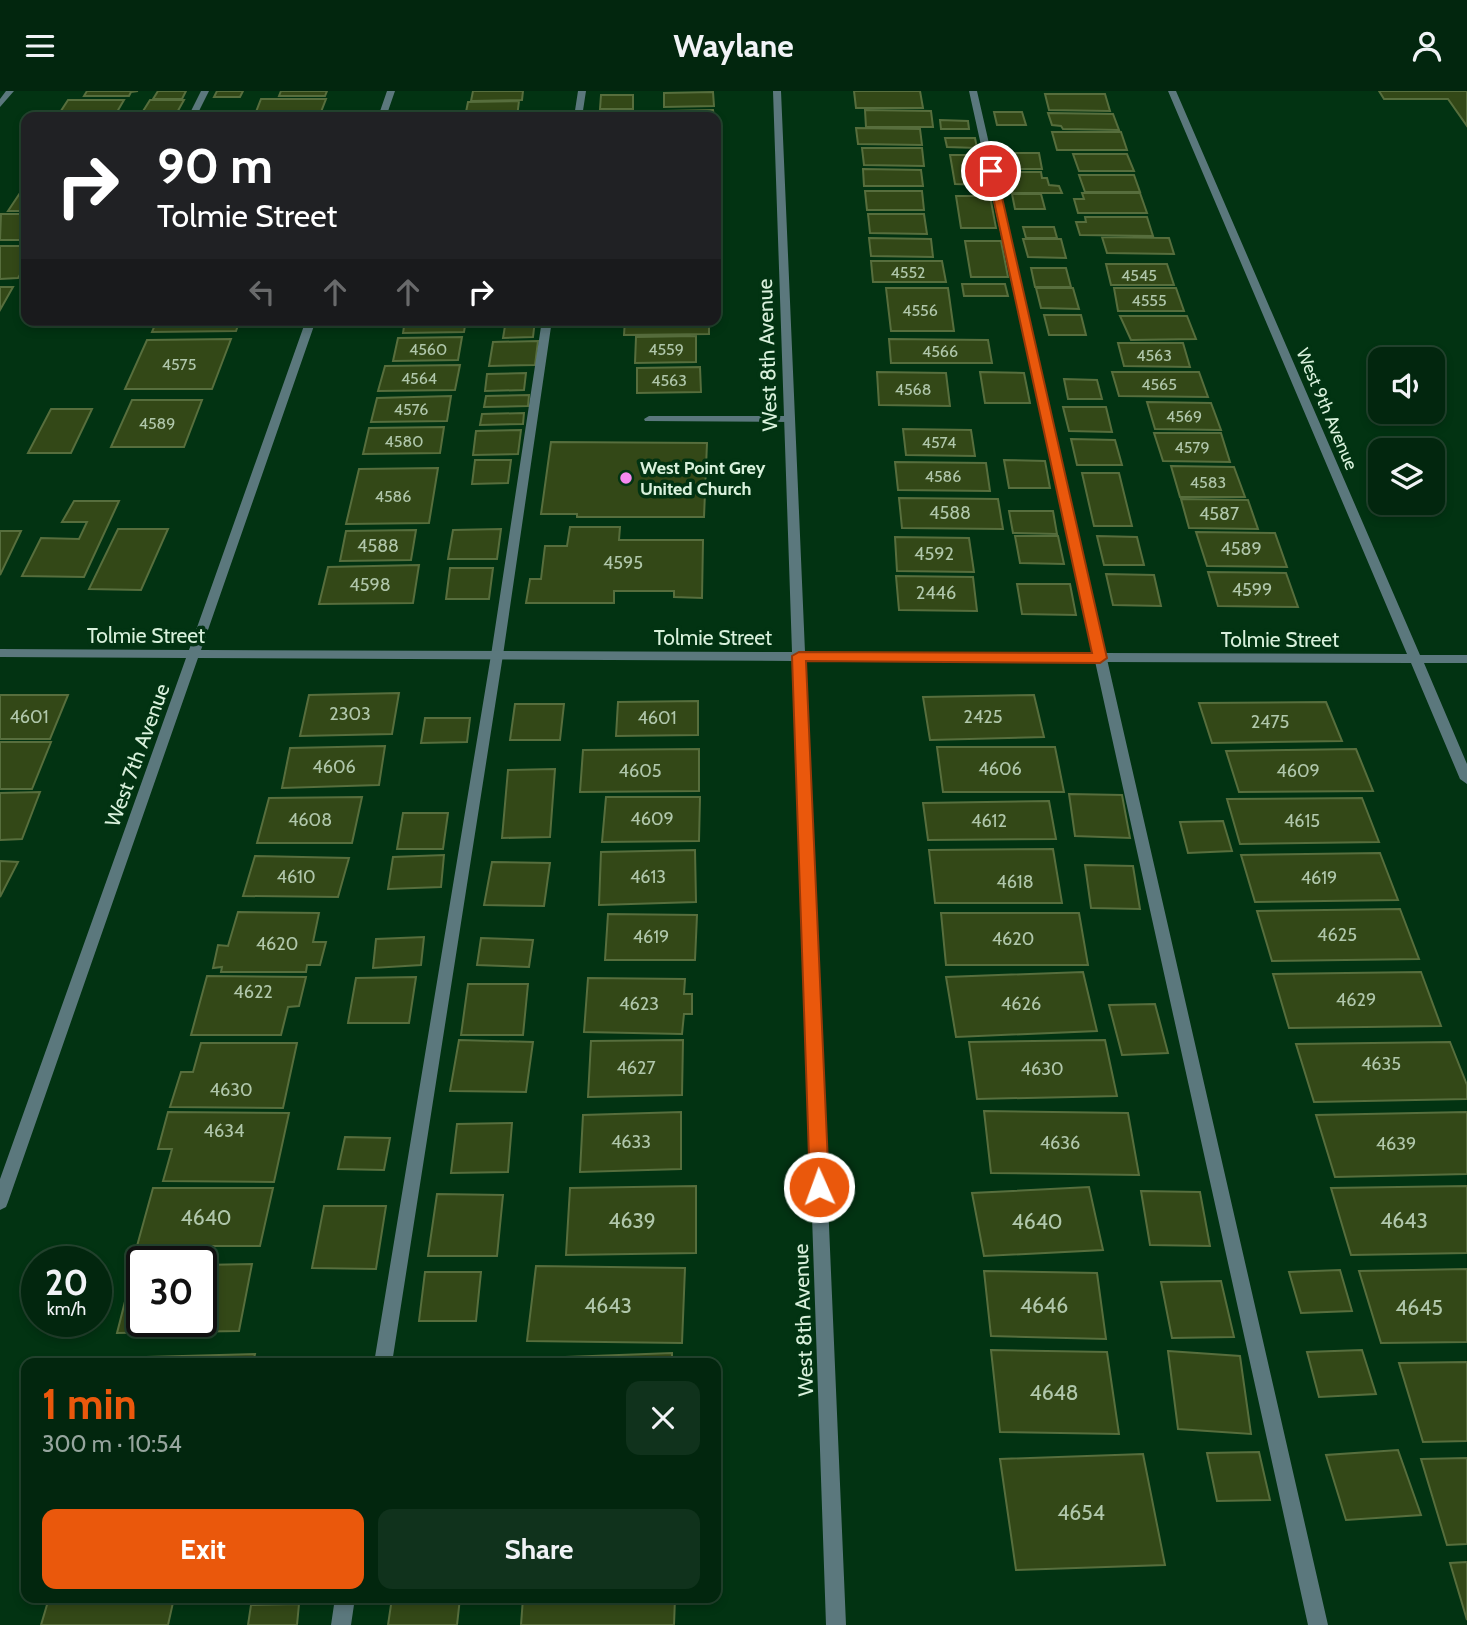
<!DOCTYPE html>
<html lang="en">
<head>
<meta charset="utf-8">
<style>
	body { margin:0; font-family:Cabin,sans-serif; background:#10321c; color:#f1f3f6; height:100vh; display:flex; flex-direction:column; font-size:26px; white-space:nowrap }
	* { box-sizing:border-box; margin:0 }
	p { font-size:23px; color:#96a59e }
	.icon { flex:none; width:38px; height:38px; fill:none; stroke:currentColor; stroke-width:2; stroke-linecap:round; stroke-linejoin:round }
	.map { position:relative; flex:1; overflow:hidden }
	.side { position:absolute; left:21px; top:1267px; width:700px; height:245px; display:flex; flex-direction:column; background:#02260e; border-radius:14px; box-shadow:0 4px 10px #0003,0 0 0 2px #23432e }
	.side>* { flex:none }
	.top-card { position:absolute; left:21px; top:21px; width:700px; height:214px; border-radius:14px; box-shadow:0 4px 10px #0003,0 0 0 2px #23432e; background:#202124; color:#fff; overflow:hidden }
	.tools { position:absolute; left:1368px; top:256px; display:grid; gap:14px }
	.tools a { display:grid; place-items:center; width:77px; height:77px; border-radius:14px; background:#02260e; box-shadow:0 4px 10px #0003,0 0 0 2px #23432e; font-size:35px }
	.speed { position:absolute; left:21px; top:1155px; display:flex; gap:14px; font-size:35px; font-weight:700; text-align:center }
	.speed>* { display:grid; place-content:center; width:91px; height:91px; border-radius:50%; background:#02260e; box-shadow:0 4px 10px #0003,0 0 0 2px #23432e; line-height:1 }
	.speed small { font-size:18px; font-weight:400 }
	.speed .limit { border:4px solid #111; border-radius:10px; background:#fff; color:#111 }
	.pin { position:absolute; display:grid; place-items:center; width:60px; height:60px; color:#fff; margin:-30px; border:4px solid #fff; border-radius:50%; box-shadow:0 2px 7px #0007 }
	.me { position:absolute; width:77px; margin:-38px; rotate:358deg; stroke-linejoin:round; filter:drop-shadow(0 0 5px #0008) }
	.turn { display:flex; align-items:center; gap:24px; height:147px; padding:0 21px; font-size:32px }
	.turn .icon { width:91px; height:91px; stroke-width:2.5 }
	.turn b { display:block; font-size:49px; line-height:60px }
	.lanes { display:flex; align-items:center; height:66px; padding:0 21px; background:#0003; justify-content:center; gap:35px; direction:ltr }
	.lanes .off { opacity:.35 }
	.round { display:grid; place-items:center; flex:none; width:74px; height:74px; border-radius:14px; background:#10321c }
	.headline { display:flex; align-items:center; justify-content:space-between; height:119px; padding:0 21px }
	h1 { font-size:42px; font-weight:700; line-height:52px; color:#ea580c }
	.primary-button { display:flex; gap:14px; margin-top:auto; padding:14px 21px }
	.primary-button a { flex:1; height:80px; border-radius:14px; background:#ea580c; color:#fff; font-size:28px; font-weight:700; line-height:80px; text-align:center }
	.primary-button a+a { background:#10321c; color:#f1f3f6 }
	header { display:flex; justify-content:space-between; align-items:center; height:91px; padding:0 21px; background:#02260e; font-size:32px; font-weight:700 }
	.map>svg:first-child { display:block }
</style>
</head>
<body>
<header><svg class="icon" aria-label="menu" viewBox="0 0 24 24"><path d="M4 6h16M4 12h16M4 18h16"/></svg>Waylane<svg class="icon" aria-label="person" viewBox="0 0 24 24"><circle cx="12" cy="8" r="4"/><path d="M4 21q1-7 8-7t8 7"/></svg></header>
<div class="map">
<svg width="1467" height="1534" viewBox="0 0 1467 1534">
	<rect width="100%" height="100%" fill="#023312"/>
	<path fill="#334817" stroke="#576e3d" stroke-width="2" d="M87 0H138L131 1 129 5H84Z
		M158 0H186L182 8H153Z
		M217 0H243L240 6H214Z
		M281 0H327L325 5H279Z
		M473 0H523L522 9 471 10Z
		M854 0H920L923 17H856Z
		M1379 0H1467V35L1448 8H1384Z
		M713 1 714 15 664 16V2Z
		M1045 3H1105L1110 20 1049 19Z
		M601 4H633V18H600Z
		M261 8H326L319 26H254Z
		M68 9H124L114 26H57Z
		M150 9H184L175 25H140Z
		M519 10 517 26H465L468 11Z
		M713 19 714 26H663V20Z
		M865 19 931 20 933 36H866Z
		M994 21H1022L1026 34H997Z
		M1048 22 1113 23 1119 39 1063 38 1061 35 1052 34Z
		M599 23H634V26H599Z
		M940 29 968 30 969 38H941Z
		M856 37 920 38 922 54 858 53Z
		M1052 41H1121L1127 59H1057Z
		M945 47H975L977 57 947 56Z
		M862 57H922L924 75 864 74Z
		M1003 62H1039L1042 78H1006Z
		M1073 63H1127L1134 80H1079Z
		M950 64H977L983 94 955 93Z
		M863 78 921 79 923 95H864Z
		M1007 81H1041L1042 87H1047L1049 94 1059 95 1062 102H1013Z
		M1079 84H1134L1140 101H1085Z
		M24 96H26V120H8Z
		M865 100H922L924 119H867Z
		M1082 102H1140L1147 122H1078L1074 108H1084Z
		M1012 103H1041L1045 118H1015Z
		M956 105H990L996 137H961Z
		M1 123H26V149H0Z
		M868 123H924L927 143 870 142Z
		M1085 126H1147L1153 145 1080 144 1076 131H1086Z
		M1023 136H1054L1057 147H1026Z
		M1102 146 1169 147 1174 163 1107 162Z
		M869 147 931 148 933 166 871 165Z
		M1023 148H1061L1066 167 1028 166Z
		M965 150H1001L1008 186H971Z
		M0 155H26V174L18 187 0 188Z
		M871 170H942L946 191H873Z
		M1106 173H1167L1174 194H1111Z
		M1031 177H1066L1071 196H1035Z
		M962 193H1005L1008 205H964Z
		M0 196H13L0 219Z
		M886 197H948L954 240H891Z
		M1036 197H1073L1079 218 1041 217Z
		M1114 197H1176L1184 220H1118Z
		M1044 224H1081L1086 244H1049Z
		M1120 225H1187L1196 248 1131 249Z
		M157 229H240L236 240 152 241Z
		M405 229H466L464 241 403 242Z
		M506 229H535L533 246 503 247Z
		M625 229H709V243L624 244Z
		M696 245V271L635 272 636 246Z
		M462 246 458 269 393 270 398 247Z
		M231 248 212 298H125L147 249Z
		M889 248 988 249 992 272H891Z
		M538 250 535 274 489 275 493 251Z
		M1118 252H1183L1190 276 1124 275Z
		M460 274 455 299 378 300 385 275Z
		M700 276 701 301 637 302V277Z
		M877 281 946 282 950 315 879 314Z
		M980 281 1024 282 1030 312H985Z
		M1112 281H1199L1208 306 1119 305Z
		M526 282 524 299 485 300 487 283Z
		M1064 288 1097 289 1102 308H1068Z
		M529 304 528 315 484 316 486 305Z
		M451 305 447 330 371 331 377 307Z
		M132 309H202L184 356H111Z
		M1147 311 1211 312 1221 339 1155 338Z
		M1063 316H1106L1112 341 1069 340Z
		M51 318H92L71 362H28Z
		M524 322 523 333 480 334 482 323Z
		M444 336 440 362 363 363 369 337Z
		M903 338 971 339 975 365 906 364Z
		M521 339 518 363 473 364 476 340Z
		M1154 342H1221L1230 371 1163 370Z
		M1071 348 1115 349 1122 374H1077Z
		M551 351 707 352 704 426H577V423H541Z
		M551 351 707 352 704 426H577V423H541Z
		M475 369H511L508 392 472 393Z
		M1004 369 1045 370 1050 397H1009Z
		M895 371 986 372 990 400 898 399Z
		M1171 375 1234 376 1245 406H1180Z
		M438 377 429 432 346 433 359 378Z
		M1082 382H1119L1132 435H1094Z
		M899 407 998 408 1003 438 902 437Z
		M1181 408 1248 409 1258 438 1189 437Z
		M74 410H119L84 486 22 485 41 447 79 448 87 431H62Z
		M1009 420H1053L1057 443 1013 442Z
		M570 436H620L619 449H703L702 507 674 506V500H614V512H526L530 488H541L545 455H567Z
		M570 436H620L619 449H703L702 507 674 506V500H614V512H526L530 488H541L545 455H567Z
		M118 438H168L141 499 89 498Z
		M501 438 497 468H448L453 439Z
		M416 439 411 469 340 470 346 440Z
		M0 440H21L0 484Z
		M1196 441 1275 442 1287 476 1207 475Z
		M1015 445H1058L1064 473 1020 472Z
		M1097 445 1137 446 1144 474H1104Z
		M895 446 969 447 974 481 897 480Z
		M419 474 413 512 319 513 328 476Z
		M450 477H493L489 508H446Z
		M1208 481 1286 482 1298 516 1218 515Z
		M1106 483 1154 484 1161 515 1113 514Z
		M896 485 973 486 977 520 899 519Z
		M1017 493H1070L1076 524 1022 523Z
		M399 602 392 643 300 645 309 604Z
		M0 604H68L50 648H0Z
		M1034 604 1044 646 930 649 923 606Z
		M698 610V644L616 645 618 611Z
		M1326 611 1342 650 1212 652 1199 612Z
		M515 613H564L560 649H510Z
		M425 627H470L467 651 421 652Z
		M0 651H51L32 698H0Z
		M385 655 379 694 282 697 290 657Z
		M937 656H1055L1064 701H943Z
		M699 658V700L580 701 583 659Z
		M1356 658 1373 700 1239 701 1226 660Z
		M555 678 550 746 502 747 508 679Z
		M40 701 22 748 0 749V702Z
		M1069 703 1122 704 1130 747 1075 745Z
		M362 706 352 752H257L269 707Z
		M606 706H700L699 750 602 751Z
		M1362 707 1379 751 1240 753 1227 708Z
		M1049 710 1056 748 928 749 923 712Z
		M403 722H448L443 758H397Z
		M1223 730 1232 760 1188 762 1180 731Z
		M1053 758 1062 812H935L929 759Z
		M695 759 696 811 599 814 601 761Z
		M1380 762 1398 809 1255 811 1241 764Z
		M444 764 441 796 388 798 393 766Z
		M255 765 349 767 338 806 243 805Z
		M0 770 18 771 0 806Z
		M492 771 550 772 544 815 484 814Z
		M1085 774 1133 775 1140 818 1091 817Z
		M1400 818 1419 868 1272 870 1257 820Z
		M238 821 319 822 313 851H326L320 874H307L306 881H221L222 876 213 877 218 854 228 855Z
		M941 822H1079L1088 874H946Z
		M608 823 697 824 695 869H605Z
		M424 846 421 874 373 877 376 848Z
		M481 847 533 849 529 876 477 874Z
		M1083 881 1097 940 956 946 946 886Z
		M1421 881 1441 935 1289 937 1273 883Z
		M207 885 306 886 299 915 288 916 281 944H191Z
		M416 886 409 932H348L356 887Z
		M588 887 685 888 684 903H692V923H684L682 943 584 941Z
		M468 893H528L523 944H461Z
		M1155 913 1168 962 1122 964 1109 914Z
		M459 949 533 951 526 1001 450 1000Z
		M683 949 682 1004 588 1006 591 950Z
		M1105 949 1117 1005 977 1008 969 951Z
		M1450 951 1467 994V1008L1314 1011 1296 953Z
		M201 952H297L283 1017 170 1016 181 981H193Z
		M984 1020 1128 1022 1139 1084 991 1082Z
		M168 1021 289 1022 274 1091 163 1090 172 1058H158Z
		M681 1021V1078L580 1081 583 1024Z
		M1467 1021V1083L1335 1086 1316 1024Z
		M512 1032 508 1081 451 1082 457 1033Z
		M345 1046 390 1047 384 1079 338 1078Z
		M696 1095V1162L566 1164 570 1097Z
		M1467 1095V1162L1351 1164 1331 1097Z
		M1089 1096 1103 1159 984 1165 972 1102Z
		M153 1097H273L260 1155H137Z
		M1141 1100 1200 1101 1210 1155 1150 1154Z
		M437 1103 503 1104 497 1165H428Z
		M324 1115H386L376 1178 312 1177Z
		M252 1173 239 1240 117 1242 134 1175H142V1230H201V1174Z
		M536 1175 685 1177 682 1252 527 1250Z
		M1467 1178V1251L1381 1252 1359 1180Z
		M1340 1179 1352 1220 1301 1222 1289 1181Z
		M984 1180 1097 1182 1106 1248 991 1245Z
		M425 1181H481L476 1230H419Z
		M1221 1190 1234 1246 1172 1247 1161 1191Z
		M991 1259 1107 1261 1119 1343 1000 1341Z
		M1362 1259 1376 1303 1319 1306 1307 1261Z
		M1168 1260 1240 1265 1251 1343 1178 1338Z
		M672 1262V1272H566V1266Z
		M255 1263 253 1272H109L110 1267Z
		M1467 1271V1350L1423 1351 1399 1272Z
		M1398 1359 1421 1424 1346 1429 1326 1364Z
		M1259 1361 1270 1409 1217 1410 1207 1362Z
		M1143 1363 1165 1474 1016 1479 1000 1368Z
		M1467 1367V1453L1447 1454 1421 1368Z
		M1467 1471V1529L1450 1472Z
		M49 1507H174L168 1534H41Z
		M392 1507H460L457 1534H388Z
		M523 1507H675L674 1534H521Z
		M299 1513 297 1534H248L251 1514Z"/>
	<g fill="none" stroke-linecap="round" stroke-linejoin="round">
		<path fill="#5b787d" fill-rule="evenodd" d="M201 0H209L196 26H188Z
			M578 0H586L582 26H574Z
			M969 0H977L1328 1534H1308Z
			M542 229H552L503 564 392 1272H374L491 564Z
			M649 325H790L795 328 790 331 645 330 644 328Z
			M335 1507H355L351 1534H331Z"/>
		<path fill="#5b787d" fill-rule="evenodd" d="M6 0H14L0 16V8Z
			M387 0H395L386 26H378Z
			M773 0H781L805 561 1407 563 1168 0H1176L1420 564H1467V572H1424L1467 673V693L1460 688 1411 572 805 570 846 1534H826L793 570 198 567 8 1111 6 1116 0 1119V1088L186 567 0 566V558L189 559 306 229H316L201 559 792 561Z"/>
	</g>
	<path fill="#ea580c" stroke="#983908" stroke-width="2" d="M987 78 996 80 1107 567 1100 572 806 570 829 1096 826 1102 819 1104 812 1102 810 1096 792 565 799 561 1092 562Z"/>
	<circle fill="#f489ef" stroke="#023312" stroke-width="2.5" cx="626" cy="387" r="7"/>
	<g text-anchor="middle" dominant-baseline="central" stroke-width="7" stroke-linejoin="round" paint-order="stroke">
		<g font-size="16" fill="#b0c7ab">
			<text x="908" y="181">4552</text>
			<text x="1139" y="184">4545</text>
			<text x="1149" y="209">4555</text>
			<text x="920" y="219">4556</text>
			<text x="428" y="258">4560</text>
			<text x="666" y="258">4559</text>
			<text x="940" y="260">4566</text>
			<text x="1154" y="264">4563</text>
			<text x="179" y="273">4575</text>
			<text x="419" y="287">4564</text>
			<text x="669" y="289">4563</text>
			<text x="1159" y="293">4565</text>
			<text x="913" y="298">4568</text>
			<text x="411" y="318">4576</text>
			<text x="1184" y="325">4569</text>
			<text x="157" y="332">4589</text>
			<text x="404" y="350">4580</text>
			<text x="939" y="351">4574</text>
			<text x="1192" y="356">4579</text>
			<text x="943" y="385">4586</text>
			<text x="1208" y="391">4583</text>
			<text x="393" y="405">4586</text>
		</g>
		<g font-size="18" fill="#d9f1dc" stroke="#023312">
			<text transform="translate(1327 318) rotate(67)">West 9th Avenue</text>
		</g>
		<g font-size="18" font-weight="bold" fill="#d9f1dc" stroke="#023312" text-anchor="start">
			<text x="640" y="377">West Point Grey<tspan x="640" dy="21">United Church</tspan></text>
		</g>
		<g font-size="18" fill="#b0c7ab">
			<text x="950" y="422">4588</text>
			<text x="1219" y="423">4587</text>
			<text x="378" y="455">4588</text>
			<text x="1241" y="458">4589</text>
			<text x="934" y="463">4592</text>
			<text x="623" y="472">4595</text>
			<text x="370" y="494">4598</text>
			<text x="1252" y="499">4599</text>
			<text x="936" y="502">2446</text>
			<text x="350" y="623">2303</text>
			<text x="29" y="626">4601</text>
			<text x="983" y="626">2425</text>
			<text x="657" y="627">4601</text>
			<text x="1270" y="631">2475</text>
			<text x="334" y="676">4606</text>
			<text x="1000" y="678">4606</text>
			<text x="640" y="680">4605</text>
			<text x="1298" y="680">4609</text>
			<text x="652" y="728">4609</text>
			<text x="310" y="729">4608</text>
			<text x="989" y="730">4612</text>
			<text x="1302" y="730">4615</text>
			<text x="296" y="786">4610</text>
			<text x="648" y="786">4613</text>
			<text x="1319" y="787">4619</text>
			<text x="1015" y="791">4618</text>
			<text x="1337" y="844">4625</text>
			<text x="651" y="846">4619</text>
			<text x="1013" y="848">4620</text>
			<text x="277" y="853">4620</text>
			<text x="253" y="901">4622</text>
			<text x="1356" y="909">4629</text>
			<text x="639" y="913">4623</text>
			<text x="1021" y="913">4626</text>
			<text x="1381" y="973">4635</text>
			<text x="636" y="977">4627</text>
			<text x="1042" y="978">4630</text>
			<text x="231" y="999">4630</text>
			<text x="224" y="1040">4634</text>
			<text x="631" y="1051">4633</text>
			<text x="1060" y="1052">4636</text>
			<text x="1396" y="1053">4639</text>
		</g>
		<g font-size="21" fill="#d9f1dc" stroke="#023312">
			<text transform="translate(767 264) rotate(-92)">West 8th Avenue</text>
			<text x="146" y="544">Tolmie Street</text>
			<text x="713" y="546">Tolmie Street</text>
			<text x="1280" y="548">Tolmie Street</text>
			<text transform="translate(137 664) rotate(-70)">West 7th Avenue</text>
			<text transform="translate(803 1229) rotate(-92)">West 8th Avenue</text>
		</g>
		<g font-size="21" fill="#b0c7ab">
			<text x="206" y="1126">4640</text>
			<text x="632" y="1129">4639</text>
			<text x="1404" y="1129">4643</text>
			<text x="1037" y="1130">4640</text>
			<text x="608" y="1214">4643</text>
			<text x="1044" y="1214">4646</text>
			<text x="1419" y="1216">4645</text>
			<text x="1054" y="1301">4648</text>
			<text x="1081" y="1421">4654</text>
		</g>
	</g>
</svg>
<div class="tools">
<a><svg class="icon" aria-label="sound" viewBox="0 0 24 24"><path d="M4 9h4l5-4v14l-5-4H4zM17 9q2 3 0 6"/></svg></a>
<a><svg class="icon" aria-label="layers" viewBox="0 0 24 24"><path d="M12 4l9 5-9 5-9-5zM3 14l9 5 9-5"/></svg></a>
</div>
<div class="speed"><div>20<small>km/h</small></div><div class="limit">30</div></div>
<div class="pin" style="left:991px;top:80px;background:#d93025"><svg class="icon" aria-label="arrive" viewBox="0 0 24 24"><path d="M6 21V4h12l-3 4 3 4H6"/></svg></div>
<svg class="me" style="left:819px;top:1096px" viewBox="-20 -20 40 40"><circle r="17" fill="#ea580c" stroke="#fff" stroke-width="3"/><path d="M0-11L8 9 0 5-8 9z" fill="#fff"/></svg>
<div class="top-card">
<div class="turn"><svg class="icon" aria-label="right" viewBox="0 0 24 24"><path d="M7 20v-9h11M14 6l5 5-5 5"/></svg><div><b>90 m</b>Tolmie Street</div></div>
<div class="lanes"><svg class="icon off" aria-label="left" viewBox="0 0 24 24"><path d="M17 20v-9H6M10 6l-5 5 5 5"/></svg><svg class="icon off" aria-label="ahead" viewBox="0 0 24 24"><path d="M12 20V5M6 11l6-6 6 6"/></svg><svg class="icon off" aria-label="ahead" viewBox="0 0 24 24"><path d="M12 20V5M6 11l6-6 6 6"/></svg><svg class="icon" aria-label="right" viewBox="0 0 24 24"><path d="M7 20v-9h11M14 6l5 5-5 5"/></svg></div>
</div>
<section class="side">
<div class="headline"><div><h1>1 min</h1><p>300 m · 10:54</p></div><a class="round"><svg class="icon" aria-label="close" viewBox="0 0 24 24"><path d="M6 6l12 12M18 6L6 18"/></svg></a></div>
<div class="primary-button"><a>Exit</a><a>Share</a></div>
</section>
</div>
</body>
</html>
